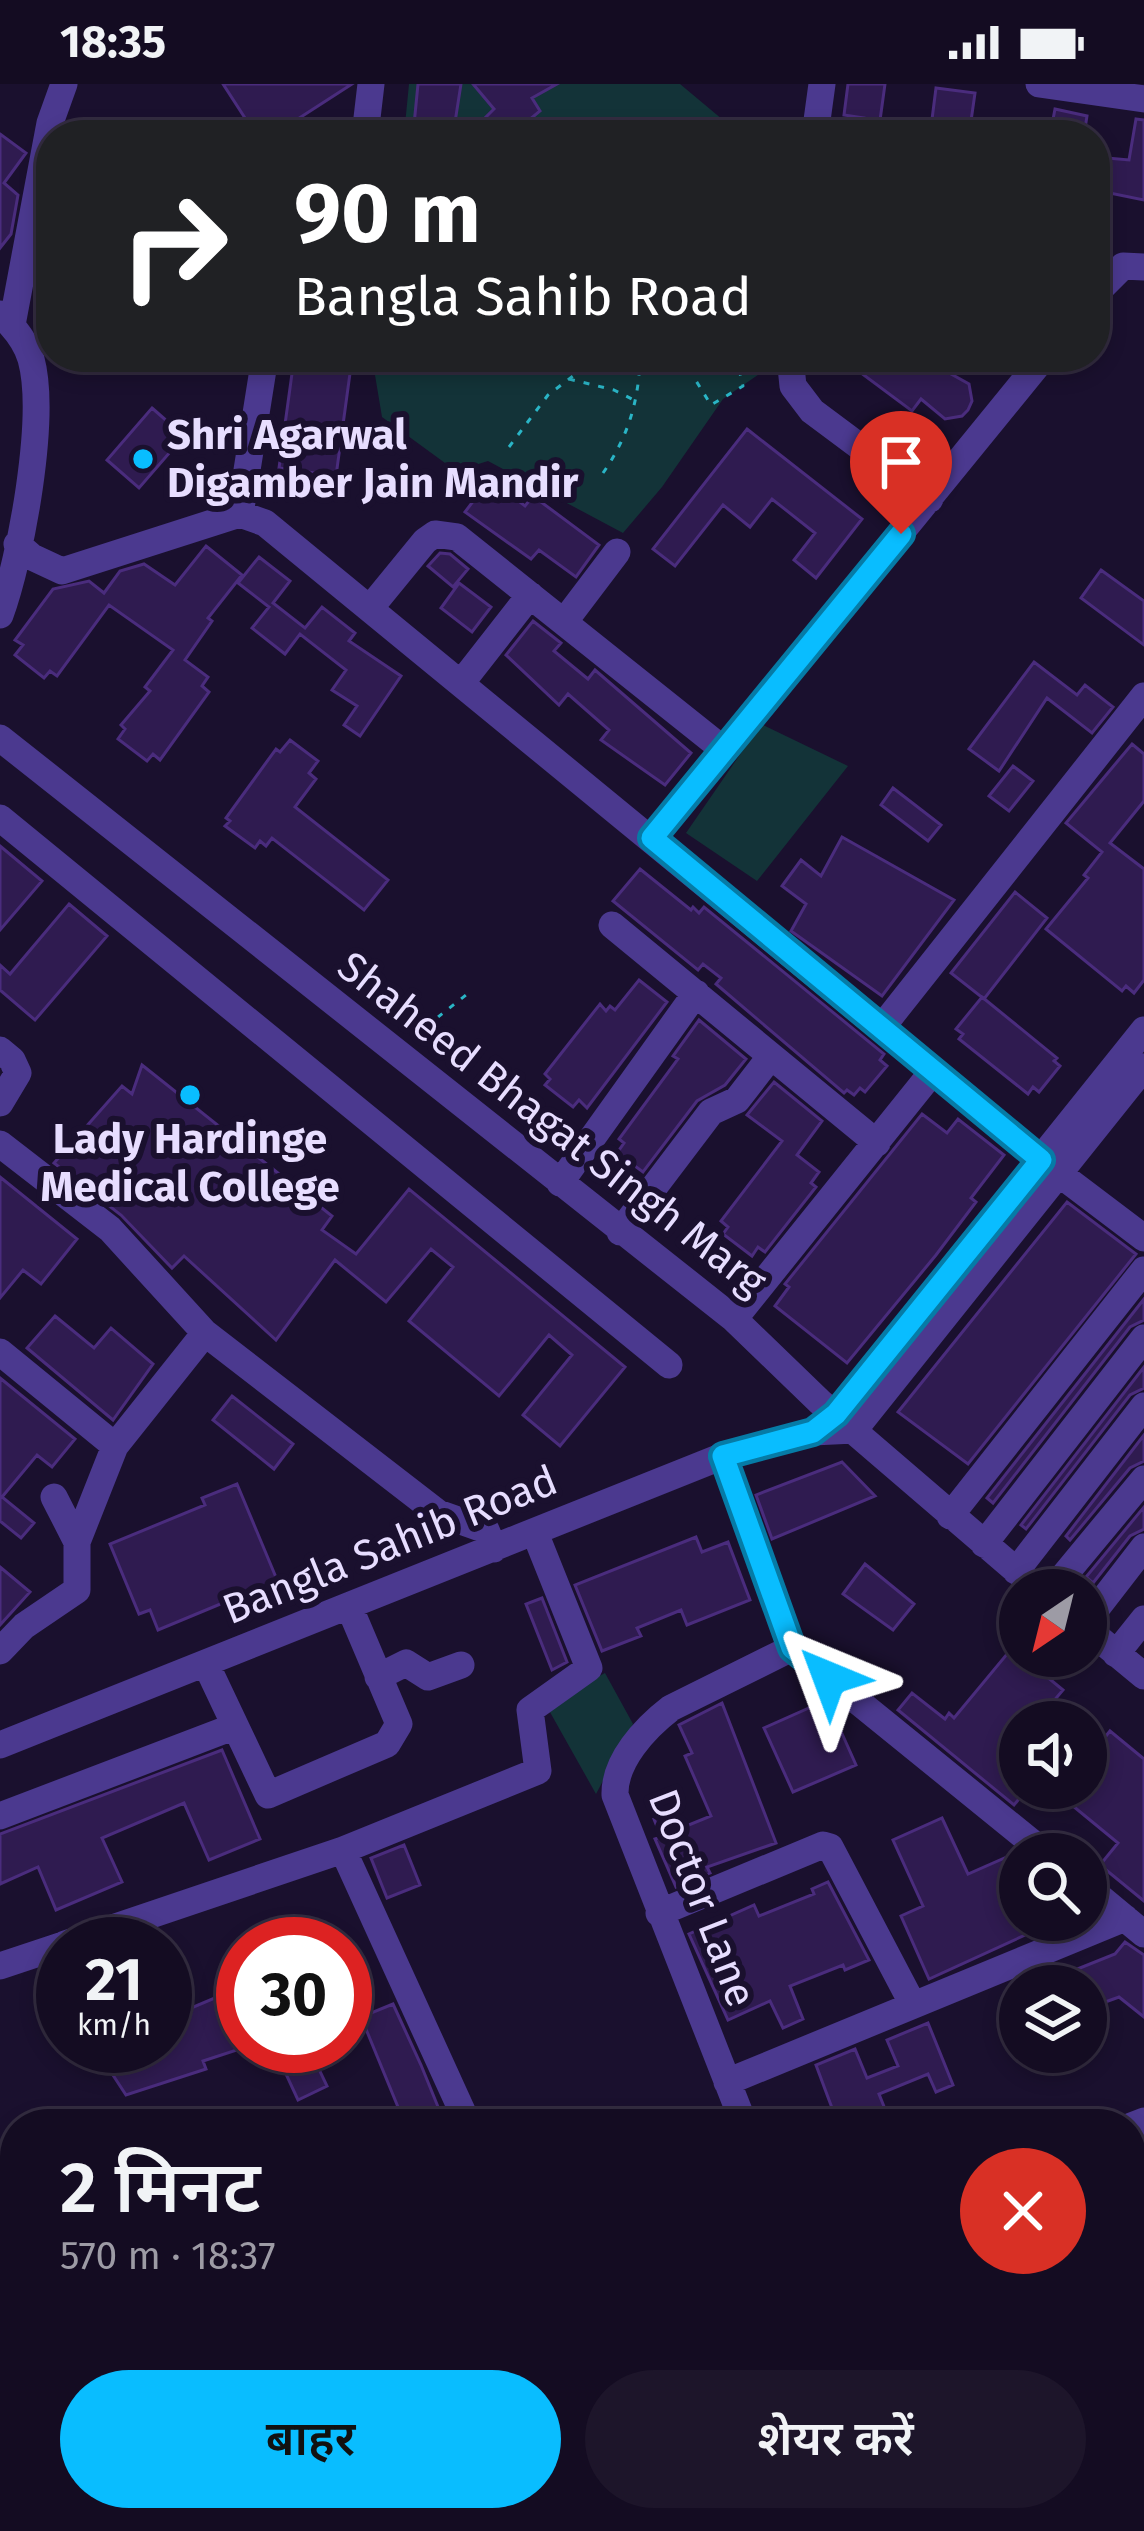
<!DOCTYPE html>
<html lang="hi">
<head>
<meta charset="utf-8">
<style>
	body { margin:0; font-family:"Fira Sans","Noto Sans Devanagari",sans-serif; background:#1d152a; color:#f1f3f6; height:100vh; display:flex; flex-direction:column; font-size:45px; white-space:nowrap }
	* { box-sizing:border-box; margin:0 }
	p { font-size:39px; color:#9d9ba5 }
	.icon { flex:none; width:66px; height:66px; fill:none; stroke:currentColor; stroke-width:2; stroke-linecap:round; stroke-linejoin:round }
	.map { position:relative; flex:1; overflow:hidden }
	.panel { position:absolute; left:0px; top:2025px; width:1146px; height:423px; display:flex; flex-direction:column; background:#140c22; border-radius:48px 48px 0 0; box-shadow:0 6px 18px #0003,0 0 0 3px #332c40 }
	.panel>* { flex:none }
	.guide { position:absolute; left:36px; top:36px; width:1074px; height:252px; border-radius:48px; box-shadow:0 6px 18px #0003,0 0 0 3px #332c40; background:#202124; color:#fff; overflow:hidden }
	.needle { width:78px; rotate:215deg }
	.buttons { position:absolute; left:999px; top:1485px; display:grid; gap:24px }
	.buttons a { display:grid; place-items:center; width:108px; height:108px; border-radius:50%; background:#140c22; box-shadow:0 6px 18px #0003,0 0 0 3px #332c40; font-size:60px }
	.speed { position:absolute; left:36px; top:1833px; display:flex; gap:24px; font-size:60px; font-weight:700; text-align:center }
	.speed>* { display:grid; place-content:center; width:156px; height:156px; border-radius:50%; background:#140c22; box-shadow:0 6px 18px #0003,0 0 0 3px #332c40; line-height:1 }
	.speed small { font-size:30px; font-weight:400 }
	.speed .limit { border:18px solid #d22; background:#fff; color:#111 }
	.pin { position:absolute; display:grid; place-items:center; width:102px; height:102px; color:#fff; margin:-123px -51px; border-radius:50% 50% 50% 0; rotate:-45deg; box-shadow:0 0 12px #0007 }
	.pin .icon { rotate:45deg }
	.me { position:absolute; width:132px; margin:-66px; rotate:316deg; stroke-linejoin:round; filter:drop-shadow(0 0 9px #0008) }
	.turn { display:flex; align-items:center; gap:42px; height:252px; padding:0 60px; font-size:54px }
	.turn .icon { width:156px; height:156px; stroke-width:2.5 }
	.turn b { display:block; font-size:84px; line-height:102px }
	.round { display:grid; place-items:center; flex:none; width:126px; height:126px; border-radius:63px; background:#1d152a }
	.headline { display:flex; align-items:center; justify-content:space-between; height:204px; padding:0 60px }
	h1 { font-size:72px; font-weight:600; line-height:90px }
	.primary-button { display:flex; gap:24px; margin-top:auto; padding:24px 60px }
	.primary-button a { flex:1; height:138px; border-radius:72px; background:#09bdff; color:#111; font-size:48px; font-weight:600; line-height:138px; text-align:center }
	.primary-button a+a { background:#1d152a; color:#f1f3f6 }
	.status { display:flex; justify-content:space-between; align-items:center; height:84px; padding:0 60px; background:#140c22; direction:ltr }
	.status svg { height:33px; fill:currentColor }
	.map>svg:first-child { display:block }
</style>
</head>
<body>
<div class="status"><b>18:35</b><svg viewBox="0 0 49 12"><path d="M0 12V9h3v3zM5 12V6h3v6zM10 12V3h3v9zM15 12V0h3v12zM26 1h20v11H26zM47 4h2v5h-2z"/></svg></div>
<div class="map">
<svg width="1144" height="2447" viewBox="0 0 1144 2447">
	<rect width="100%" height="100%" fill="#1a102e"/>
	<path fill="#133338" d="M409 0H680L741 51H404Z
		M372 273H775L774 280 723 315 662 403 623 449 488 377 456 387 382 333Z
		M761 640 848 682 757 797 686 749Z
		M605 1589 633 1640 596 1710 546 1621Z"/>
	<path fill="#2f1b50" stroke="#4a2c7d" stroke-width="3" d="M223 0H352L273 51H256Z
		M418 0H461L453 51H413Z
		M473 0H557L532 14 540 27 517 46 504 37 497 44 485 34 494 25Z
		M848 0H885L878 51H861L864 34 844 31Z
		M936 4 975 9 969 51H930Z
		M1055 25 1087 32 1084 51H1050Z
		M1136 35 1144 36V116L1095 106V73L1129 76Z
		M0 50 26 69 4 99 18 111 11 150 0 164Z
		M867 273H954L944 286 969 300 972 317 968 326 962 332 945 335 921 315 912 327 857 286Z
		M294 275 351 282 336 392 279 384Z
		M152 324 184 352 139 404 107 376Z
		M747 345 862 435 816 494 794 476 815 449 772 415 750 443 723 421 675 482 653 465Z
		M490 395 525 422 533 412 599 461 576 493 539 466 531 475 465 428Z
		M206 462 242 491 208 534 212 537 185 576 208 593 202 602 209 608 160 676 153 670 147 677 118 655 125 645 121 641 150 607 145 603 173 566 109 521 57 592 50 587 44 594 15 571 23 561 15 556 53 505 89 497 104 509 120 487 144 480 175 501Z
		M440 469 450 470 468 485 453 503 428 482Z
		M259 473 290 497 273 519 305 544 322 523 355 549 349 557 401 592 360 652 344 641 357 622 332 606 346 586 300 550 285 570 252 544 269 523 238 499Z
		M1101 486 1144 517V561L1081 514Z
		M459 499 491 523 472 548 441 524Z
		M533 537 561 559 554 567 588 595 595 586 691 669 665 701 601 656 609 646 568 610 559 621 506 571Z
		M1034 578 1077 611 1085 601 1113 623 1092 649 1047 614 999 687 969 665Z
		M290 656 318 677 309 689 316 695 295 723 388 796 364 826 272 754 266 762 260 757 255 764 225 742 230 737 226 734 276 665 280 668Z
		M1132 660 1144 670V717L1110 759 1144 785V896L1134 909 1126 902 1122 907 1046 845 1088 794 1084 791 1102 768 1066 739Z
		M1013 682 1033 697 1009 727 989 712Z
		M893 704 941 741 928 757 881 721Z
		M842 753 954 816 882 912 791 847 806 820 782 802 801 776 821 792Z
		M0 762 42 797 0 846Z
		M640 785 691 826 693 823 699 829 704 823 884 970 880 976 887 982 865 1008 860 1004 854 1011 847 1006 844 1009 716 900 721 894 703 880 698 886 613 817Z
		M1015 808 1047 834 984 915 951 889Z
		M69 820 107 852 35 936 0 906V881L10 890Z
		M639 896 667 918 587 1024 579 1016 573 1023 545 1001 550 995 545 990 600 920 606 927 610 922 615 926Z
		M982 913 1057 974 1054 977 1060 982 1039 1008 1033 1003 1028 1010 959 955 963 950 956 945Z
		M699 936 746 975 725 1001 697 1017 643 1088 617 1069 624 1059 619 1055 678 975 673 972Z
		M142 981 332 1132 322 1146 356 1170 409 1105 625 1283 560 1362 523 1331 572 1271 549 1251 499 1312 409 1237 453 1183 431 1165 386 1218 335 1176 276 1256 184 1172 172 1184 121 1131 54 1079 122 1002 132 1010Z
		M774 998 822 1037 797 1071 819 1088 811 1099 816 1103 765 1168 758 1163 752 1172 723 1150 728 1143 721 1137 782 1057 747 1031Z
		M922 1030 947 1049 958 1035 1004 1071 971 1114 976 1118 936 1171 847 1279 775 1222 789 1203 785 1200Z
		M0 1093 77 1155 41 1200 23 1186 0 1214Z
		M1067 1118 1136 1170 968 1380 898 1328Z
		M1144 1215V1236L1130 1243 993 1419 987 1414Z
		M55 1232 94 1264 111 1244 153 1280 113 1336 27 1264Z
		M1144 1283V1304L1130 1311 1026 1445 1021 1441Z
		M0 1294 75 1355 52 1383 37 1371 2 1413 34 1439 21 1454 0 1437Z
		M232 1312 293 1360 274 1385 213 1336Z
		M1144 1351V1377L1130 1384 1070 1456 1066 1452Z
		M842 1378 875 1412 772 1455 756 1411Z
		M237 1400 280 1503 245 1518 242 1511 158 1546 150 1526 139 1530 110 1460 205 1421 202 1414Z
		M1144 1423V1445L1130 1452 1093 1499 1086 1493Z
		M696 1453 702 1468 728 1458 750 1516 687 1541 681 1526 637 1544 641 1552 602 1567 575 1501Z
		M865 1480 914 1520 893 1546 843 1510Z
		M0 1483 30 1508 0 1541Z
		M542 1514 567 1578 552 1586 526 1520Z
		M1012 1564 1063 1606 1036 1638H1020V1704H1028L1014 1721 898 1626 912 1609 945 1635 949 1629 954 1634Z
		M827 1616 856 1681 793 1708 764 1644Z
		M722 1619 776 1759 707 1783 710 1789 676 1803 655 1755 661 1753 654 1735 671 1728 679 1745 711 1732 685 1672 692 1669 679 1641Z
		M1110 1647 1144 1675V1817L1100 1781 1118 1759 1051 1704H1086V1677Z
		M222 1666 260 1755 209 1776 184 1719 102 1754 122 1798 56 1826 38 1783 0 1800V1750Z
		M942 1734 968 1790 1016 1769 1020 1772V1836H1058L929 1895 901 1832 923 1822 893 1756Z
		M404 1761 420 1801 387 1814 371 1774Z
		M828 1798 869 1876 845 1886 843 1881 790 1902 803 1935 783 1944 770 1917 728 1936 689 1850 754 1821 759 1832 814 1810 812 1805Z
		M1125 1858 1144 1871V1933L1119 1913 1086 1925V1902H1035L1115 1870Z
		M243 1902V1964L203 1977 206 1985 126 2011 111 1988 102 1962H165V1935Z
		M393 1920 421 1981 445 2040H405L361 1933Z
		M928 1939 953 2001 936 2008 928 1990 879 2010 891 2040H838L816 1981 855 1965 867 1994 898 1982 887 1956Z
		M273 1962H308L327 2002 298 2016Z
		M15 2151V2209L0 2215V2158Z"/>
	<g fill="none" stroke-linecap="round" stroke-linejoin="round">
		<path stroke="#2ab5c6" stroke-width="3" stroke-dasharray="6 9" stroke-linecap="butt" d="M690 273 685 279 711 321 743 302 736 273
			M742 273 765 286
			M569 295 614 306 634 316
			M509 363 548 311 598 273
			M603 389C628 353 639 317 640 273
			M414 952 471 907"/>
		<path stroke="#4b398f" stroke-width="27" d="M1039 0 1144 15
			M365 51 371 0
			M815 51 822 0
			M1095 210 1123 182 1144 183
			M0 230C13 242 26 258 31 275 47 333 21 474 0 531
			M12 241 50 39 64 0
			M790 273 793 302 812 327 930 415
			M240 430 265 273
			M17 460 32 473 62 487 240 430 265 439 1041 1076 1144 1154
			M371 523 425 457 435 450 457 453 724 666
			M564 538 617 468
			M462 598 530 511
			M0 654 734 1235 820 1318 1039 1506
			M0 734 669 1281
			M652 754 1044 273
			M612 841 877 1059
			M882 943 1144 612
			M1144 946 836 1330 813 1348 854 1346 1144 983
			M0 966 12 976 18 989 0 1019
			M0 1060 110 1145 205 1249 438 1429 486 1446 494 1465
			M560 1099 696 909
			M620 1148 711 1028 737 1016 771 972
			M734 1235 934 986
			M0 1268 115 1362 205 1249
			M723 1372 792 1564 1046 1770
			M54 1413 77 1458
			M950 1432 1144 1186
			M984 1460 1144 1254
			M1016 1487 1144 1322
			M1052 1506 1144 1395
			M1086 1538 1144 1463
			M1086 1544 1144 1592
			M0 1567 24 1542 77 1506V1458L115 1362
			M1116 1570 1144 1535
			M206 1580 268 1711 387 1660 399 1640 349 1522
			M378 1593 406 1579 428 1593 461 1581
			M0 1661 723 1372 813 1348
			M0 1732 233 1643
			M343 1766 468 2040
			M1086 1802 1144 1850
			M659 1829 823 1761 830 1763 912 1919
			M65 1860 343 1766 538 1687 530 1626 589 1584 535 1449
			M0 1882 63 1861
			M727 1998 1125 1834
			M744 2040 615 1711C614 1677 645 1644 671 1624L792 1564
			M1131 2042 1144 2037
			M1131 2245 1144 2237
			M1131 2290 1144 2285
			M0 2310 15 2304
			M1131 2341 1144 2335
			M1131 2399 1144 2391
			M197 2433 203 2447
			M268 2433 274 2447
			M436 2433 442 2447
			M523 2433 529 2447
			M1069 2433 1075 2447
			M137 2447 170 2433
			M621 2447 654 2433
			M731 2447 767 2433
			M870 2447 905 2433"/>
	</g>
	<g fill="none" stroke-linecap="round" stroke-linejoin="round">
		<g stroke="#067ba6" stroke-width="30">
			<path id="route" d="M829 1594 792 1564 723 1372 813 1348 836 1330 1041 1076 652 754 901 450"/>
		</g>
		<use href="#route" stroke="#09bdff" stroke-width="21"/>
	</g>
	<g fill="#09bdff" stroke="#1a102e" stroke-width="4.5">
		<circle cx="143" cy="375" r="12"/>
		<circle cx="190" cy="1011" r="12"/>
	</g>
	<g text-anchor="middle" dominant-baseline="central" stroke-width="12" stroke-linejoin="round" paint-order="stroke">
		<g font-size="42" font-weight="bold" fill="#e7ddff" stroke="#1a102e" text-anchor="start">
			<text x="167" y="351">Shri Agarwal<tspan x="167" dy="48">Digamber Jain Mandir</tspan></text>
			<text x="190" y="1055" text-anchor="middle">Lady Hardinge<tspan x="190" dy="48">Medical College</tspan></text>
		</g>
		<g font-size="42" fill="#e7ddff" stroke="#1a102e">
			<text transform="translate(552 1040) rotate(38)">Shaheed Bhagat Singh Marg</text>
			<text transform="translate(390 1461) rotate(-22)">Bangla Sahib Road</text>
			<text transform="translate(702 1814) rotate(69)">Doctor Lane</text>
		</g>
	</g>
</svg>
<div class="buttons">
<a><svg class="needle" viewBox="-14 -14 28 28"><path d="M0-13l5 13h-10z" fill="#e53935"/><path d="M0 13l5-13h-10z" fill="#9d9ba5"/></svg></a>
<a><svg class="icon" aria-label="sound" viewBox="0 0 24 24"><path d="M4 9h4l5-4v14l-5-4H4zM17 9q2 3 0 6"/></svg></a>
<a><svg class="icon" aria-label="search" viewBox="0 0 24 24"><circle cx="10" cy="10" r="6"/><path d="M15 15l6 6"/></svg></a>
<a><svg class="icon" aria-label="layers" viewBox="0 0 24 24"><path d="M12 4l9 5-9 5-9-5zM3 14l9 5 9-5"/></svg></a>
</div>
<div class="speed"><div>21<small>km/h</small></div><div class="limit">30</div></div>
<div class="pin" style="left:901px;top:450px;background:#d93025"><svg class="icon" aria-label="arrive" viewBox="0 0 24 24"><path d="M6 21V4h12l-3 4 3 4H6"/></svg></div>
<svg class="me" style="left:829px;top:1594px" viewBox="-20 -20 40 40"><path d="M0-17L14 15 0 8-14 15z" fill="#09bdff" stroke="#fff" stroke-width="4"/></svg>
<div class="guide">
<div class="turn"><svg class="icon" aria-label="right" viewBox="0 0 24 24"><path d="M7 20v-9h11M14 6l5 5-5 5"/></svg><div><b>90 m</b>Bangla Sahib Road</div></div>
</div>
<section class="panel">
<div class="headline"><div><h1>2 मिनट</h1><p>570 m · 18:37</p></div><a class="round" style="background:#d93025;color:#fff"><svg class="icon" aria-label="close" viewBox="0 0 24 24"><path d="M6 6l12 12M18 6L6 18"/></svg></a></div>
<div class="primary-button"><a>बाहर</a><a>शेयर करें</a></div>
</section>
</div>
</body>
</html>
